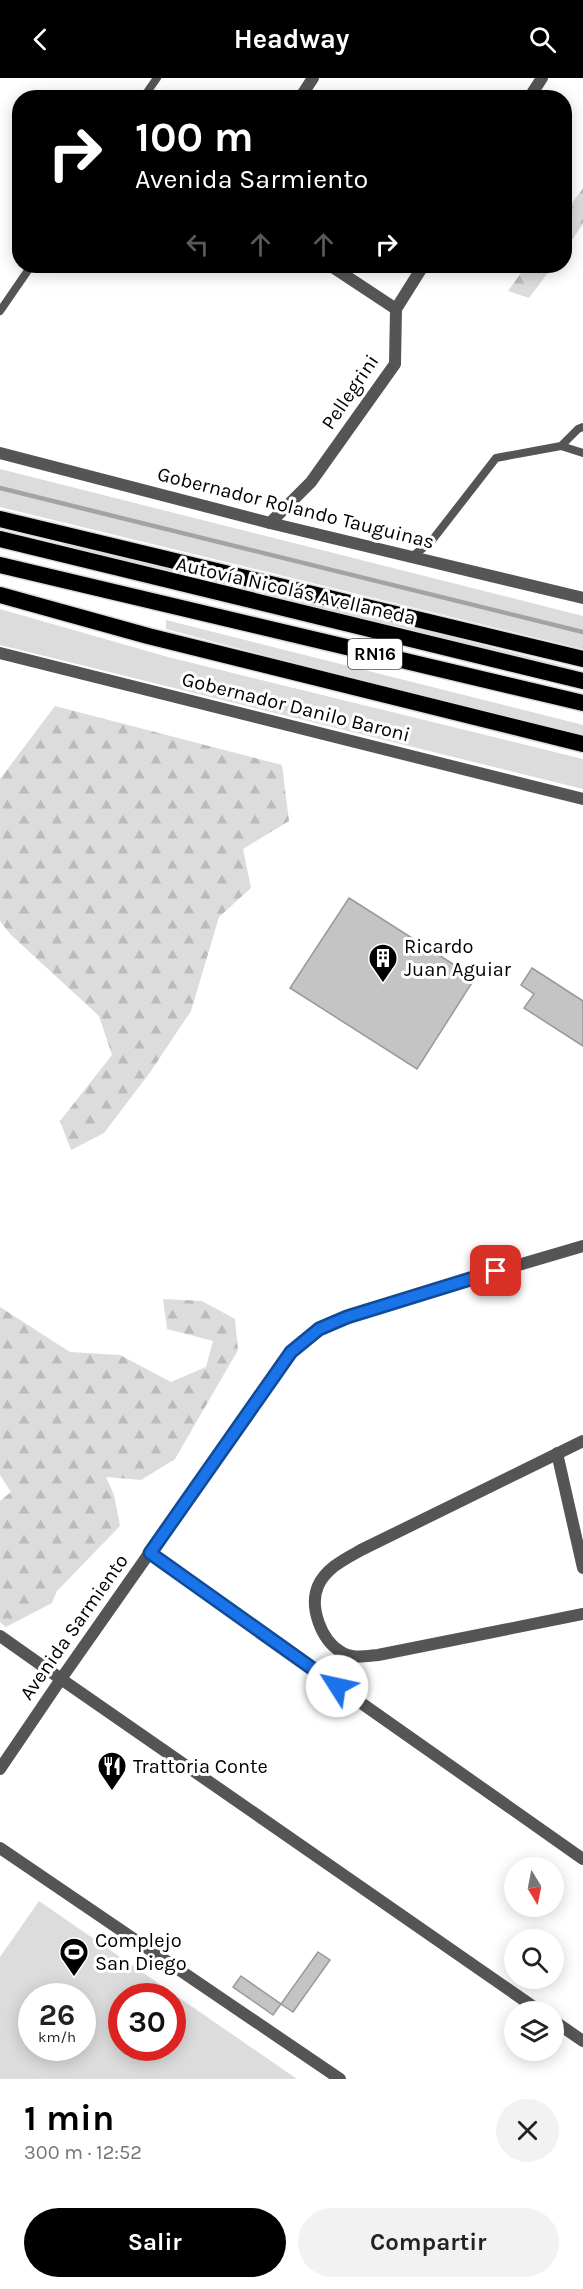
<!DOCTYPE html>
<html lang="es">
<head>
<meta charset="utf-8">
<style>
	body { margin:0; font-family:Karla,sans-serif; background:#f2f2f2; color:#222; height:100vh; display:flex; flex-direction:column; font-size:22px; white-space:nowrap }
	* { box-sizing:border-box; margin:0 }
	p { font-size:20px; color:#767676 }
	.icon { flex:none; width:33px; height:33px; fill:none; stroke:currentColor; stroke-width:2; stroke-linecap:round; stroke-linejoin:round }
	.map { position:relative; height:2001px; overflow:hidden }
	.details { display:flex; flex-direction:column; background:#fff; flex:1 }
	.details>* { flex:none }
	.guide { position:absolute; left:12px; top:12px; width:560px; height:183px; border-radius:24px; box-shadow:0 3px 15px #0003; background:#000; color:#fff; overflow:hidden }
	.needle { width:39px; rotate:170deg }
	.tools { position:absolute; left:504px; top:1779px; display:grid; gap:12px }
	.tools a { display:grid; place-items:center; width:60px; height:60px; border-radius:50%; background:#fff; box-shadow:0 3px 15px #0003; font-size:30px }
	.speed { position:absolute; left:18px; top:1905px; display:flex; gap:12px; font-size:30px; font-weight:700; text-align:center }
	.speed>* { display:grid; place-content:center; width:78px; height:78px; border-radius:50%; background:#fff; box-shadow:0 3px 15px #0003; line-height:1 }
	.speed small { font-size:15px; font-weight:400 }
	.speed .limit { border:9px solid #d22; background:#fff; color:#111 }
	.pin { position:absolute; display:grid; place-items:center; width:51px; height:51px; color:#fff; margin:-26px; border-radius:12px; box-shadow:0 3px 9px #0006 }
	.me { position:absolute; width:66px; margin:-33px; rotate:305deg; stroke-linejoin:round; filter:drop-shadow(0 0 4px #0008) }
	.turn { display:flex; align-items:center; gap:21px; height:126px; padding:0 24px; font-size:27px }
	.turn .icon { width:78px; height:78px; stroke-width:2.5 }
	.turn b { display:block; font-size:42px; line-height:51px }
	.lanes { display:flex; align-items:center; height:57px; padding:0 24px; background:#0003; justify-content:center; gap:30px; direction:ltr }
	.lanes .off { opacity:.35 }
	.round { display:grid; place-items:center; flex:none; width:63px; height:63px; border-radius:32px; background:#f2f2f2 }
	.head { display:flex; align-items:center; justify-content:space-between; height:102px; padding:0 24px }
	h1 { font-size:36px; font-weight:700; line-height:45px; color:#000 }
	.primary-button { display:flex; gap:12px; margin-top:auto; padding:12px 24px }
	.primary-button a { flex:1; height:69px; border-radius:36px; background:#000; color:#fff; font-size:24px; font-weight:700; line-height:69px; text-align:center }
	.primary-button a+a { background:#f2f2f2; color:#222 }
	header { display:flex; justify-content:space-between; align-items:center; height:78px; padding:0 24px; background:#000; color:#fff; font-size:27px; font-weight:700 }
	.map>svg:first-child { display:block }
</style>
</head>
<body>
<header><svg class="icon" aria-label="back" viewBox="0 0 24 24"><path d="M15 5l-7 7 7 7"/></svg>Headway<svg class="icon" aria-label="search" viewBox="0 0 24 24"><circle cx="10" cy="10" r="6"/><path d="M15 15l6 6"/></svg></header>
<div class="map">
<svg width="583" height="2001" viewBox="0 0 583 2001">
	<defs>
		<pattern id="forest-firs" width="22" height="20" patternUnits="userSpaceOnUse" patternTransform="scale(1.5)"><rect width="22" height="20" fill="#dcdcdc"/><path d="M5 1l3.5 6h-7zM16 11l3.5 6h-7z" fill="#bbb"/></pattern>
	</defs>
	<rect width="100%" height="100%" fill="#fff"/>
	<path fill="#dcdcdc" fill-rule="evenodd" d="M0 391 583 538V571L0 429Z
		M64 465 351 533 583 593V597L63 469Z
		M0 531 168 579 583 681V711L0 567Z
		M166 542 583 647V662L166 551Z
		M39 1823 297 2001H0V1879ZM82 1918V1970H32V1918ZM172 1918V1970H122V1918Z"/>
	<path fill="url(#forest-firs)" d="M583 110V146L564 173V136Z
		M526 188H553L529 220 508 213Z
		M55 628 282 687 289 743 243 771 251 810 219 839 191 933 151 993 104 1055 71 1072 60 1043 112 977 99 938 10 856 0 843V701Z
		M163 1221 202 1223 235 1241 238 1272 175 1381 141 1402 106 1399 114 1417 120 1448 57 1513 52 1525 6 1549 0 1544V1423L11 1414 0 1397V1229L70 1274 120 1277 171 1304 206 1289 213 1263 167 1251Z"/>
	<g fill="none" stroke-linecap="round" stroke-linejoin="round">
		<path stroke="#a3a3a3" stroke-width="4.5" d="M0 410 583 554"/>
	</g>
	<path fill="#c4c4c4" stroke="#999" stroke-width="1.5" d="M349 820 475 900 417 991 290 910Z
		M532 890 583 923V968L524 930 534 916 521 907Z
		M318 1874 330 1882 293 1934 281 1926Z
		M241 1898 281 1926 273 1937 233 1909Z"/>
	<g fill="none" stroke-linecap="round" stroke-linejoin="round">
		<g stroke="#dbdbdb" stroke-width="19">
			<path id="trunk" d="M0 441 583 581
				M0 461 583 603
				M0 487 583 625
				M0 517 148 558 583 666"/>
		</g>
		<path stroke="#555" stroke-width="8" d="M143 20 157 0
			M0 233 31 188
			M561 368 578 351 583 349
			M411 479 430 465 496 380 561 368 583 375"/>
		<path stroke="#555" stroke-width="12" d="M300 20 313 0
			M529 20 542 0
			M331 188 396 231
			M270 445 311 404 395 286 396 231 423 188
			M583 1363 361 1472C345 1481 326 1490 318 1508 309 1529 321 1562 341 1574 351 1581 366 1578 378 1577L583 1536
			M557 1375 583 1490
			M150 1475 337 1608
			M340 1574 337 1608 583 1781
			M61 1601 541 1934
			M0 1770 340 2001
			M554 1943 583 1963"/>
		<path stroke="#555" stroke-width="12" d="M0 375 270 445 583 520
			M0 575 583 721
			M0 1558 61 1601
			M0 1691 61 1601 291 1273 319 1251 366 1232 583 1168"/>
		<use href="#trunk" stroke="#000" stroke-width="16"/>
	</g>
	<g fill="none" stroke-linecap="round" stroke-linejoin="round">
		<g stroke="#114b97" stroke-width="15">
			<path id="route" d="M337 1608 150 1475 291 1274 319 1251 347 1239 496 1193"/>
		</g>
		<use href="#route" stroke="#1a73e8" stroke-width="10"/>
	</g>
	<defs>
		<g id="building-pin" transform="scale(1.5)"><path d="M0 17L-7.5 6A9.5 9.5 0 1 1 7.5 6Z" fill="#000" stroke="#fff"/><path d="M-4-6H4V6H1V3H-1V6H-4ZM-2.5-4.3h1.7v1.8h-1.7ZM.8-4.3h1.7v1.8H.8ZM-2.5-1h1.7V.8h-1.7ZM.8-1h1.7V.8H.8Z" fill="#fff"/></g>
		<g id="restaurant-pin" transform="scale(1.5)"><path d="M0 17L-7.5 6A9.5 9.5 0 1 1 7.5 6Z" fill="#000" stroke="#fff"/><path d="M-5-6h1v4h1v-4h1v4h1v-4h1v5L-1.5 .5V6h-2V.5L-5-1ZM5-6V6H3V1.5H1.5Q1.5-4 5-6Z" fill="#fff"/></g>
		<g id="stadium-pin" transform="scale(1.5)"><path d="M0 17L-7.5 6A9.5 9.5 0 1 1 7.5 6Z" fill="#000" stroke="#fff"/><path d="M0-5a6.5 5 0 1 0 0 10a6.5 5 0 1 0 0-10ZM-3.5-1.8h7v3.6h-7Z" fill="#fff"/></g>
	</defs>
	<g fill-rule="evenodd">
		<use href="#building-pin" x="383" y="880"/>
		<use href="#restaurant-pin" x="112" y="1688"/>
		<use href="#stadium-pin" x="74" y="1874"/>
	</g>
	<g text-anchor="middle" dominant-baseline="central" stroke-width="6" stroke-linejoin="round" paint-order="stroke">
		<rect fill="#fff" stroke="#4c4c4c" stroke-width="1.5" x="348" y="561" width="54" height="30" rx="4.5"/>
		<g font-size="18" font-weight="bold" fill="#000">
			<text x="375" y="576">RN16</text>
		</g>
		<g font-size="20" fill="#000" stroke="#fff">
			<text transform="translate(350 314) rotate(-56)">Pellegrini</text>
			<text transform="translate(296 430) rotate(14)">Gobernador Rolando Tauguinas</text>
			<text transform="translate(296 513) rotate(13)">Autovía Nicolás Avellaneda</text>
			<text transform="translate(296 629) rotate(14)">Gobernador Danilo Baroni</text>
			<text transform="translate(74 1549) rotate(-55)">Avenida Sarmiento</text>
		</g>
		<g font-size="20" fill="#000" stroke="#fff" text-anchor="start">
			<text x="404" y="868">Ricardo<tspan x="404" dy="23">Juan Aguiar</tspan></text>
			<text x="133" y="1688">Trattoria Conte</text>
			<text x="95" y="1862">Complejo<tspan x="95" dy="23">San Diego</tspan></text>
		</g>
	</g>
</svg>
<div class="tools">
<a><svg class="needle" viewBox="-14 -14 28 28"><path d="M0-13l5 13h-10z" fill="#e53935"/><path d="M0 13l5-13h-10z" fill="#767676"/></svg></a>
<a><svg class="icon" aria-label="search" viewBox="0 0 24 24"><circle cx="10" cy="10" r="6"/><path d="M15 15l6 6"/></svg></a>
<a><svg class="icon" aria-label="layers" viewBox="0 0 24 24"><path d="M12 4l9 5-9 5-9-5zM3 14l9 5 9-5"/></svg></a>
</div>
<div class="speed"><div>26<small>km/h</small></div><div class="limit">30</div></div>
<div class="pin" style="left:496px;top:1193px;background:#d93025"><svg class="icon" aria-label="arrive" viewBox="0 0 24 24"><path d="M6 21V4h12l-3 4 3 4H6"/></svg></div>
<svg class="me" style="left:337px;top:1608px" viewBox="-20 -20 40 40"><circle r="19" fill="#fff"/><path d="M0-13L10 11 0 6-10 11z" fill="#1a73e8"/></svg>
<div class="guide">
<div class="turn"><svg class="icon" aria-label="right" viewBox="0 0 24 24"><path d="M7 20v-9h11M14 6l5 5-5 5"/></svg><div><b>100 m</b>Avenida Sarmiento</div></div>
<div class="lanes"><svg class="icon off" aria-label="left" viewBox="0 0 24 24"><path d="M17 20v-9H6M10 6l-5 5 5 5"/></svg><svg class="icon off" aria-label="ahead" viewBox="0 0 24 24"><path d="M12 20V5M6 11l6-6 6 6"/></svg><svg class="icon off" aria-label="ahead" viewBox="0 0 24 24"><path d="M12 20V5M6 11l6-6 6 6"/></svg><svg class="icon" aria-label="right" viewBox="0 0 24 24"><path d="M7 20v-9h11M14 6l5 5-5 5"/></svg></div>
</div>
</div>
<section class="details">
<div class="head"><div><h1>1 min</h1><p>300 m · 12:52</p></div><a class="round"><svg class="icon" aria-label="close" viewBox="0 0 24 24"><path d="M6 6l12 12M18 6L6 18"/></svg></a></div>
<div class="primary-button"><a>Salir</a><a>Compartir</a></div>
</section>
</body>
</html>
